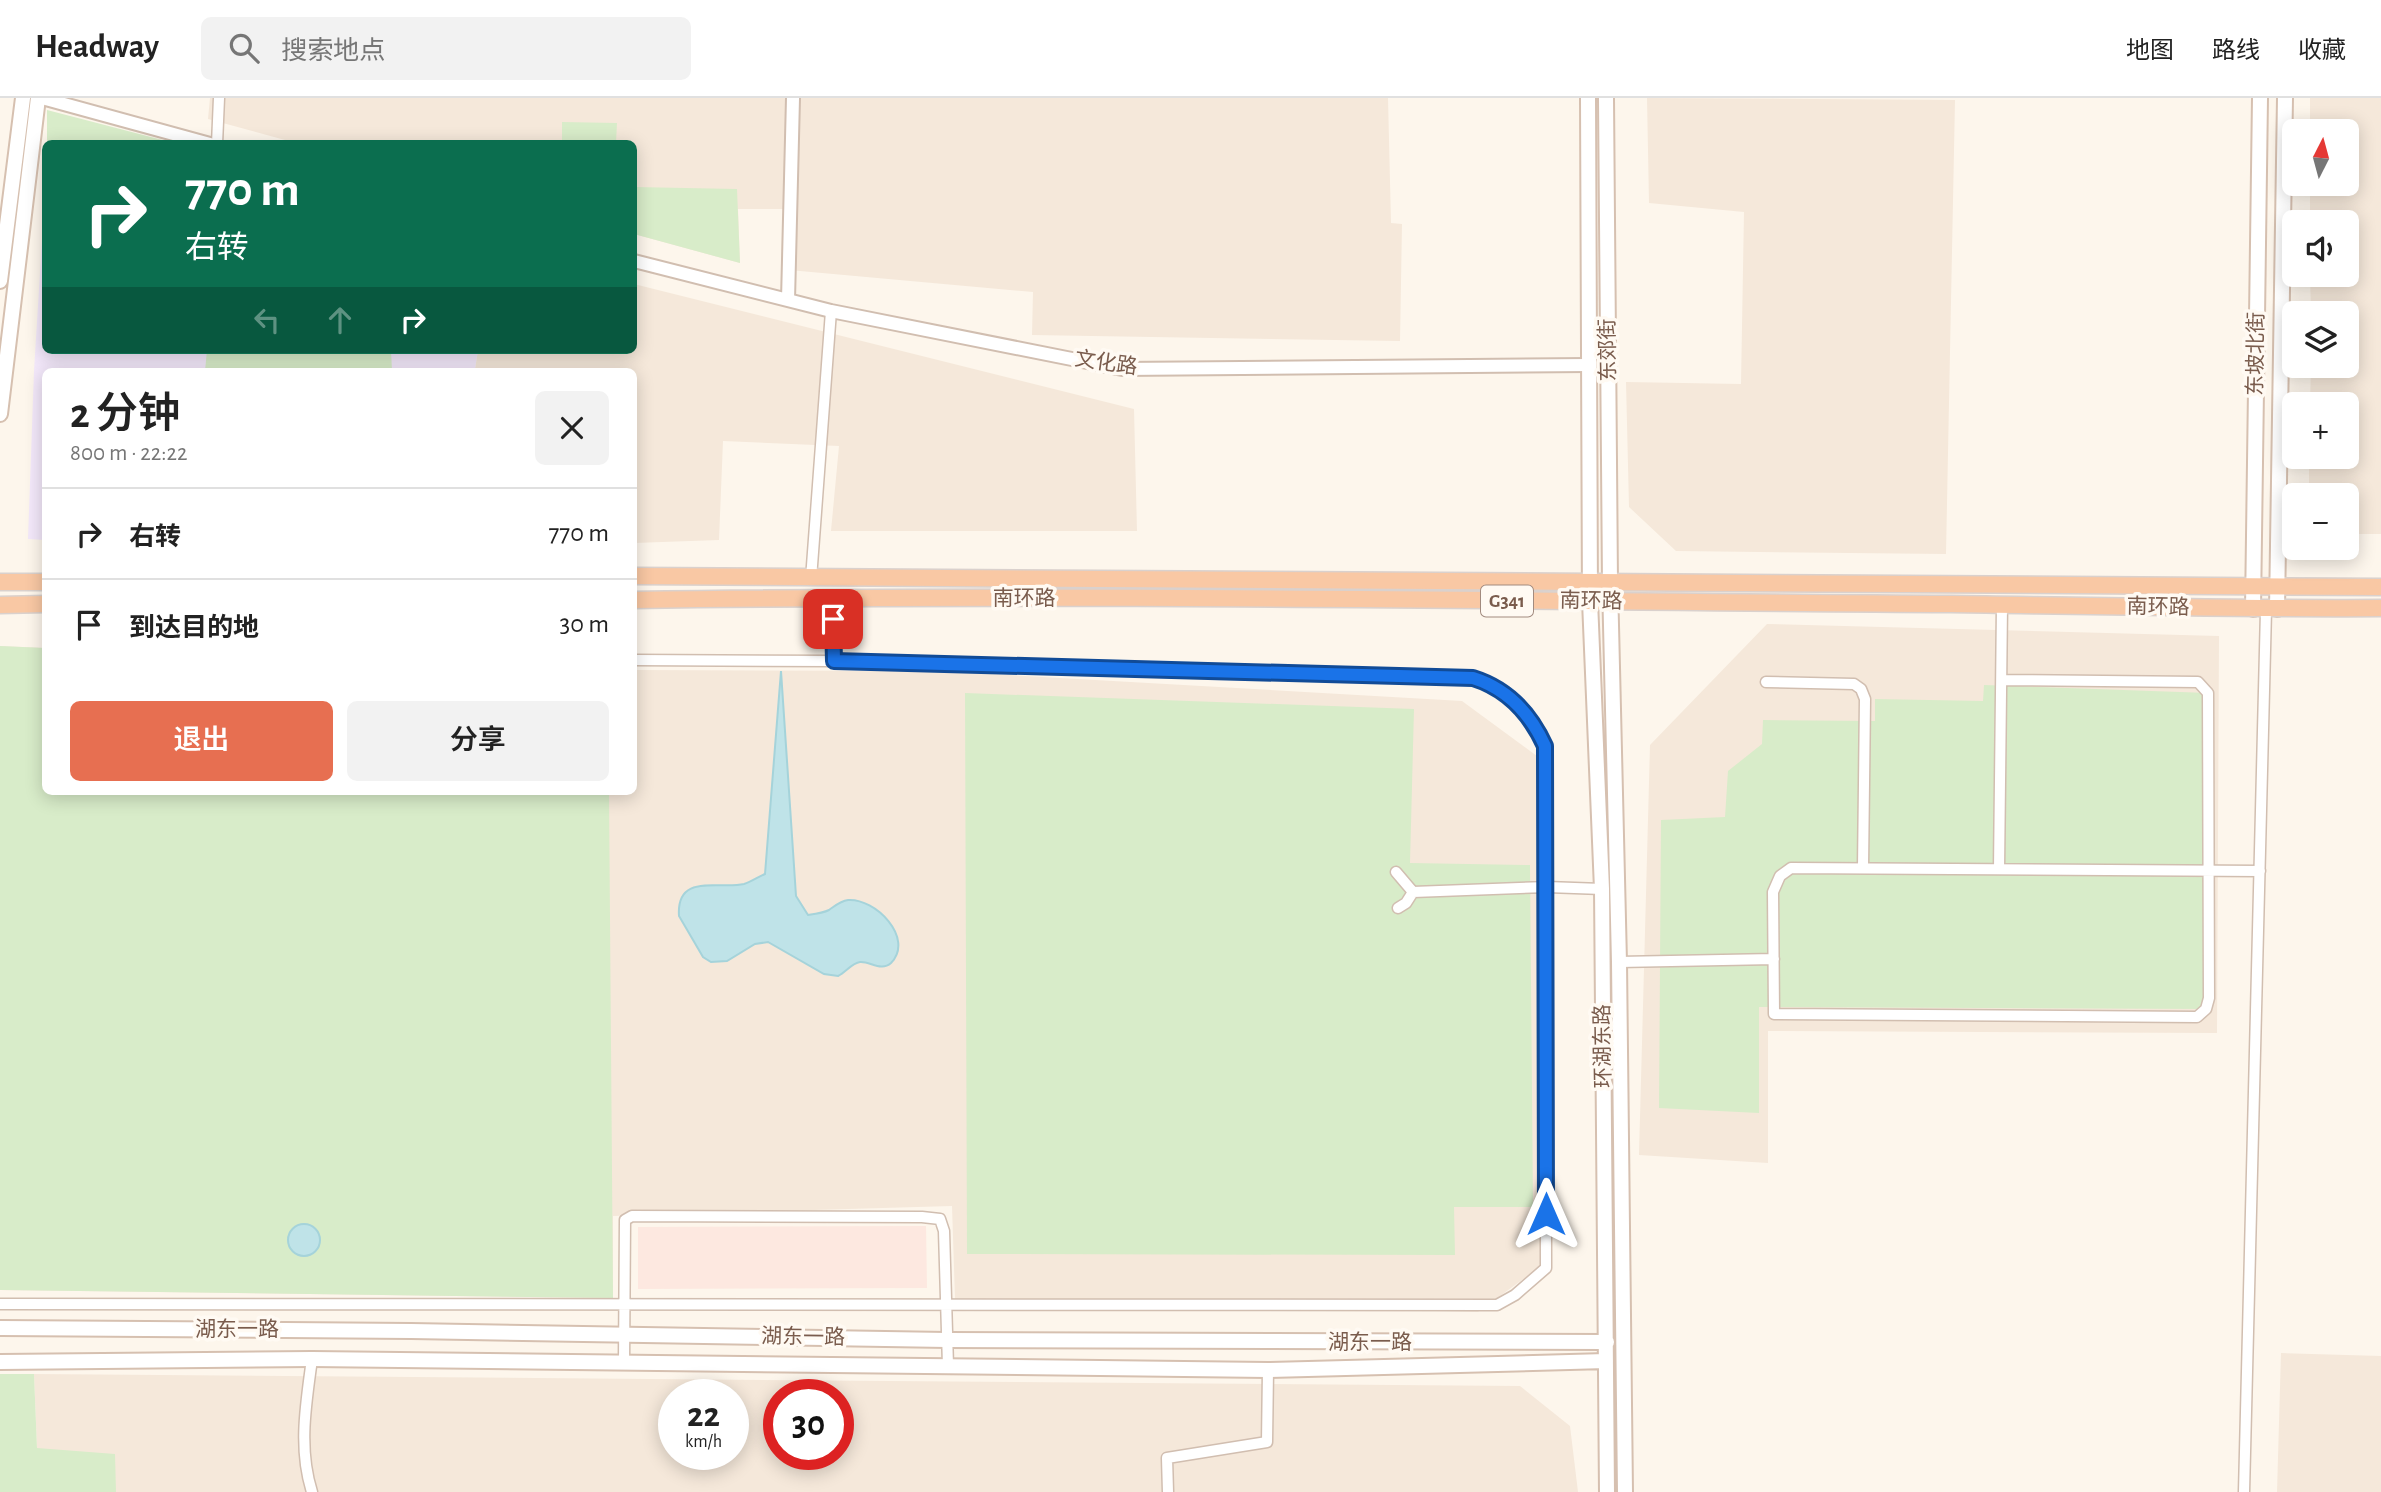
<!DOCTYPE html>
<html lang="zh">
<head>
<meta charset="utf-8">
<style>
	body { margin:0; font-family:"Alegreya Sans","Noto Sans SC",sans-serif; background:#f2f2f2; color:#222; height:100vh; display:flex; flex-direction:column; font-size:26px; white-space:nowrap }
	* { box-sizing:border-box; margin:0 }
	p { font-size:23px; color:#767676 }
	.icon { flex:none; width:38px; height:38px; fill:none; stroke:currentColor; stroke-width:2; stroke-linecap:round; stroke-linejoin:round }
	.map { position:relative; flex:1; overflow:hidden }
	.details { position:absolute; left:42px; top:270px; width:595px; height:427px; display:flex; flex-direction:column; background:#fff; border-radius:10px; box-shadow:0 4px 18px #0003 }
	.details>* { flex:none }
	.top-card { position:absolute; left:42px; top:42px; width:595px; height:214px; border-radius:10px; box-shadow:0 4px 18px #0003; background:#0b6e4f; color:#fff; overflow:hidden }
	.needle { width:46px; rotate:6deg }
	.fabs { position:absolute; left:2282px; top:21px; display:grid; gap:14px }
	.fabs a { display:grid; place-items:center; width:77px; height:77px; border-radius:10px; background:#fff; box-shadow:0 4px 18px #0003; font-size:35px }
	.speed { position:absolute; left:658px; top:1281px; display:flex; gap:14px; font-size:35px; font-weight:700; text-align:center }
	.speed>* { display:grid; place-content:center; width:91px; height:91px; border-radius:50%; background:#fff; box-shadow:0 4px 18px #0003; line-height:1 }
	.speed small { font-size:18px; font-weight:400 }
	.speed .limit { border:10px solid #d22; background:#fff; color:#111 }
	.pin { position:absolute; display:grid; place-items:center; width:60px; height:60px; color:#fff; margin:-30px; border-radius:14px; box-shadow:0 4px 10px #0006 }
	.me { position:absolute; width:77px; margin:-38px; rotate:0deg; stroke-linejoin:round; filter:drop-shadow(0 0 5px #0008) }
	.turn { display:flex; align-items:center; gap:24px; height:147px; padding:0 28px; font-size:32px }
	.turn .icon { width:91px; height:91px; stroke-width:2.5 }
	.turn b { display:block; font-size:49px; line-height:60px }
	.lanes { display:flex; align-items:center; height:66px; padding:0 28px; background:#0003; justify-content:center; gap:35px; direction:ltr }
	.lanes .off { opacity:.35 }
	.round { display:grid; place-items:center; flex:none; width:74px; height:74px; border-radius:10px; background:#f2f2f2 }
	.summary { display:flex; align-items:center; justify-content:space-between; height:119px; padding:0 28px }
	h1 { font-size:42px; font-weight:600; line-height:52px }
	.action { display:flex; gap:14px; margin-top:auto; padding:14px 28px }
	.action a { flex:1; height:80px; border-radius:10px; background:#e76f51; color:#fff; font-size:28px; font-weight:600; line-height:80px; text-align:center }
	.action a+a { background:#f2f2f2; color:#222 }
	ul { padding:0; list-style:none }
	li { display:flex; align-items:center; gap:21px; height:91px; padding:0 28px; border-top:2px solid #e0e0e0 }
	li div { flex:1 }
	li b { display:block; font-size:26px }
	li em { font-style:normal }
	header { display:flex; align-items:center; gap:42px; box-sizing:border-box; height:98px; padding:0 35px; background:#fff; border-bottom:2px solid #e0e0e0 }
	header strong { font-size:33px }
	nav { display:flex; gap:38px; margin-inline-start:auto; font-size:24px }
	.search { width:490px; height:63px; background:#f2f2f2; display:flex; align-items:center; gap:18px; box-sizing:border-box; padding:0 24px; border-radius:10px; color:#767676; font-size:26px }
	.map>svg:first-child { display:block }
</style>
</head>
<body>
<header>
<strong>Headway</strong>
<div class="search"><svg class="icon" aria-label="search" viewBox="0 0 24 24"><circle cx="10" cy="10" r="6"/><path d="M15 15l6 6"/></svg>搜索地点</div>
<nav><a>地图</a><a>路线</a><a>收藏</a></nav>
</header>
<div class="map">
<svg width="2381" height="1394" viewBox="0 0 2381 1394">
	<rect width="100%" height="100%" fill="#fdf6ec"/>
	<path fill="#f5e8da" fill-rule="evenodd" d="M210 0H1388L1391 125 1402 126 1400 243 1032 237 1033 194 789 172 790 111H738L740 165 634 136V46L296 45 208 21Z
		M1647 0 1955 2 1946 456 1676 453 1629 409 1626 284 1741 286 1744 114 1649 105Z
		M2310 0H2381V436H2347V397H2313L2309 393V359H2347V306H2310L2311 268H2347V215H2311L2310 177H2347V124H2310V86H2347V33H2310Z
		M634 186 1134 311 1137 433H831L839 348 723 343 719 442 634 445V273H484L475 271 478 252H634Z
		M1767 526 2219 538 2217 935 1768 933V1065L1639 1057 1650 647Z
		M0 548 45 550 46 693H634V572L939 573 1462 603 1541 661V1168L1478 1214 955 1201 952 1108 613 1118V1200L0 1192Z
		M2281 1255 2381 1258V1394H2277Z
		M34 1276 1520 1288 1570 1328 1578 1394H81L37 1350ZM674 1297H733V1356H674ZM779 1297H838V1356H779Z"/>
	<path fill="#fde8e0" d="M926 1128 927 1190 638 1191V1129Z"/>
	<path fill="#f3e8fa" d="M45 93 46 252H478L475 271 484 273H46L45 442 28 441 34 273Z"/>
	<path fill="#d8ecc9" d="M47 12 174 45H47Z
		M562 24 617 25 616 45H562Z
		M634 89 737 91 740 165 634 136Z
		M207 252H391L392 273H205Z
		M0 548 45 550 46 693H609L613 1200 0 1192Z
		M1984 587 2208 595 2206 911 1759 909V1015L1659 1010 1661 722 1725 719 1728 673 1762 646 1763 622 1875 623V601L1983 603Z
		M965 595 1414 611 1410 765 1530 767 1533 1109H1454L1455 1157 967 1156Z
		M0 1276H34L37 1350 115 1356 116 1394H0Z"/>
	<path fill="#bfe3e8" stroke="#a5d3da" stroke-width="2" d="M781 573 796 798 808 817C815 816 823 815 829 812 835 808 840 803 848 802 875 800 915 840 891 865 881 874 870 863 860 864 852 865 846 874 838 878L824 876 768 844 755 846 727 863 711 864 703 859 679 818C676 774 720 792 744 786 751 784 758 779 765 776Z
		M288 1142a16 16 0 1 1 32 0a16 16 0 1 1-32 0Z"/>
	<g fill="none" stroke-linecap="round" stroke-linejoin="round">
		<g stroke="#d1beb0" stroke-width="13">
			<path id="minor" d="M217 46 219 0
				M811 481 831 213
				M833 500 834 563
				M2002 582 2198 584 2208 595 2209 900 2206 911 2197 919 1774 916 1773 794 1780 778 1791 770C1947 771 2103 772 2260 773
				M1766 584 1854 586 1861 591 1865 601 1863 770
				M1999 771 2002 507
				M1396 774 1413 794 1547 789 1602 791
				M1398 810 1406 805 1413 794
				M1619 864 1774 861
				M0 1206 1497 1207 1515 1197 1546 1170 1545 648C1530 615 1508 591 1473 580L834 563 634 562
				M312 1261C306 1306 298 1350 312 1394
				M624 1265 625 1122 632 1118 922 1119 940 1121 944 1133 948 1268
				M1168 1394 1167 1360 1267 1344 1268 1272
				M2244 1394 2266 512"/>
		</g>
		<g stroke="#d1beb0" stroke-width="16">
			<path id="tertiary" d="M42 0 210 46
				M634 163 831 213 1122 271 1589 267
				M788 202 793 0"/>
		</g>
		<g stroke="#d6c0b0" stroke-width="18">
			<path id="secondary" d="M1588 0 1590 503 1602 791 1607 1394
				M1606 0 1610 485 1619 864 1625 1394
				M0 183 23 0
				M0 316 38 0
				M2253 511 2260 0
				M2277 511 2285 0
				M0 1230 411 1233 947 1242 1607 1244
				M0 1264 312 1261 1268 1272 1606 1263"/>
		</g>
		<g stroke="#dad1cd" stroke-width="19">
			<path id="trunk" d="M634 478 2381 489
				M0 484H46
				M634 502C1073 496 1512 503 1951 506 2094 508 2238 511 2381 510
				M0 507 46 506"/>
		</g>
		<use href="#minor" stroke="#fff" stroke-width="10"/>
		<use href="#tertiary" stroke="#fff" stroke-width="12"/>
		<use href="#secondary" stroke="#fff" stroke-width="14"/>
		<use href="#trunk" stroke="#f9c8a4" stroke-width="16"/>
	</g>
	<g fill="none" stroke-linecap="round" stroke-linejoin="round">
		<g stroke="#114b97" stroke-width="18">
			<path id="route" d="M833 521 834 563 1473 580C1508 591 1530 615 1545 648L1546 1116"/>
		</g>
		<use href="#route" stroke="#1a73e8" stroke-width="12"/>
	</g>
	<g text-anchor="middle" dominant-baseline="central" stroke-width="7" stroke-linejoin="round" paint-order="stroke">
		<rect fill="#fffaf3" stroke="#a28b7f" stroke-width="2" x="1481" y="487.5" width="52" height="31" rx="5"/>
		<g font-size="19" font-weight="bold" fill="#7a5c4d">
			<text x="1507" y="503">G341</text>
		</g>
		<g font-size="21" fill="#7a5c4d" stroke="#fffaf3">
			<text transform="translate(1608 252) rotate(-91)">东郊街</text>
			<text transform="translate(2256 256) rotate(-89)">东坡北街</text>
			<text transform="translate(1106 265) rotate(8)">文化路</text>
			<text x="1024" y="500">南环路</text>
			<text transform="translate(1591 503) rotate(1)">南环路</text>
			<text transform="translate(2158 509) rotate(1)">南环路</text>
			<text transform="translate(1603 948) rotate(-91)">环湖东路</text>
			<text x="237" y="1231">湖东一路</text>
			<text transform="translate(803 1239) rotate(1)">湖东一路</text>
			<text x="1370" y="1244">湖东一路</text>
		</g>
	</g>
</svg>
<div class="fabs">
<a><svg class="needle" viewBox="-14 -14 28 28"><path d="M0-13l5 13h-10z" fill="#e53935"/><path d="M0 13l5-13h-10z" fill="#767676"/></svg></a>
<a><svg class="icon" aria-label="sound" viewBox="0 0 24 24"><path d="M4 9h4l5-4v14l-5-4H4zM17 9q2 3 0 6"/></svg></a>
<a><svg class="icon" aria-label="layers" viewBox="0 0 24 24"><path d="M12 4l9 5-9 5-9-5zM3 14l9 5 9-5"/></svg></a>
<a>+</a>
<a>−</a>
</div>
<div class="speed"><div>22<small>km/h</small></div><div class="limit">30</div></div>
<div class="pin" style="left:833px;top:521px;background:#d93025"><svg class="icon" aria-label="arrive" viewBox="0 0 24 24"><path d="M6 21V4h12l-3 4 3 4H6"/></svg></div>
<svg class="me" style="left:1546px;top:1116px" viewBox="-20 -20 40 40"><path d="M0-17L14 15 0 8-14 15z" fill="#1a73e8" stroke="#fff" stroke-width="4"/></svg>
<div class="top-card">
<div class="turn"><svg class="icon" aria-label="right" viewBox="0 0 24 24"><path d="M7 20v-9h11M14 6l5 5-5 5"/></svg><div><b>770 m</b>右转</div></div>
<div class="lanes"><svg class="icon off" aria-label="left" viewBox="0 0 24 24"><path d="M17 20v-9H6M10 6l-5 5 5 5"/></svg><svg class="icon off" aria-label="ahead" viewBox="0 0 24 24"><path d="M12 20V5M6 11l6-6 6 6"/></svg><svg class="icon" aria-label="right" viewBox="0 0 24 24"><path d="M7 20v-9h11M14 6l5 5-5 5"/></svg></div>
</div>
<section class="details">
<div class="summary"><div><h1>2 分钟</h1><p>800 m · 22:22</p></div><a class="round"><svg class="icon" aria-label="close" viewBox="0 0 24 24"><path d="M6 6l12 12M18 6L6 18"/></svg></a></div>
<ul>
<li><svg class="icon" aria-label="right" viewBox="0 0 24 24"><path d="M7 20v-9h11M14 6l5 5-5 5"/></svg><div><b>右转</b></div><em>770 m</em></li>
<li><svg class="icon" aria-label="arrive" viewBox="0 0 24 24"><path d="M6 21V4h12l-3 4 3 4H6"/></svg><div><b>到达目的地</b></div><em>30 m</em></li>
</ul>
<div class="action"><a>退出</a><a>分享</a></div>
</section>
</div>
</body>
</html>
